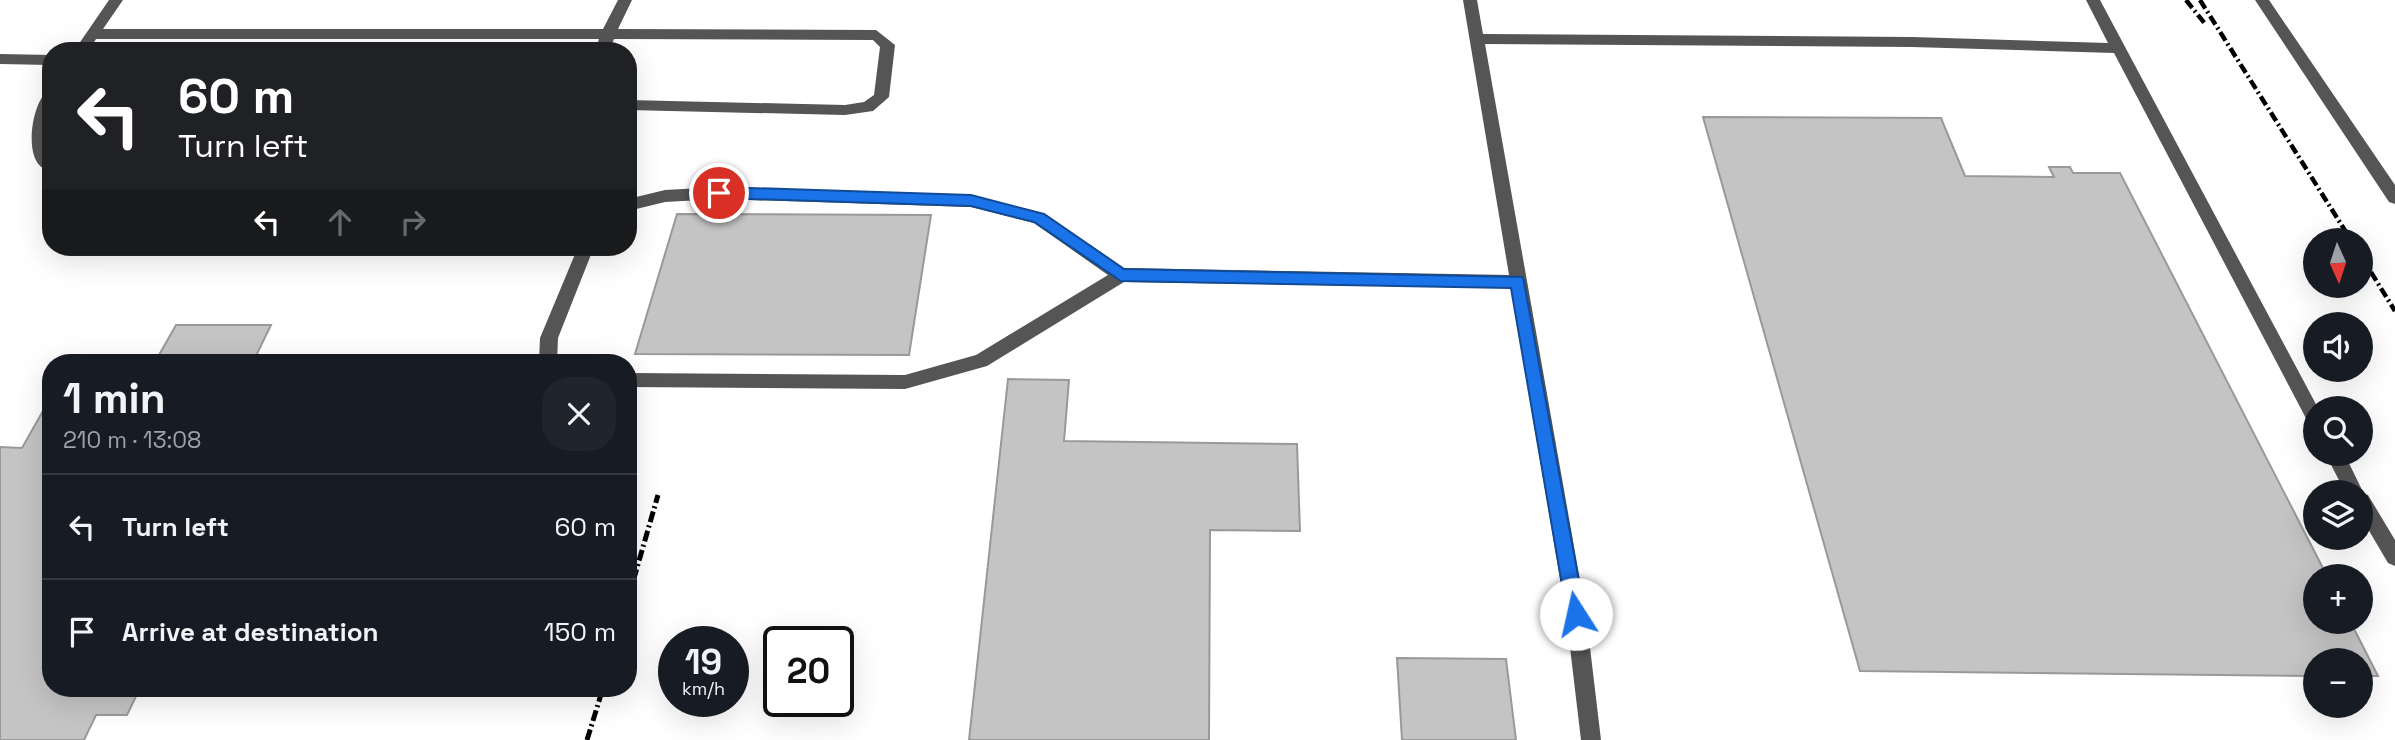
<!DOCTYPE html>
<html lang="en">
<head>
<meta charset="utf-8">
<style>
	body { margin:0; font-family:"Space Grotesk",sans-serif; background:#20242c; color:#f1f3f6; height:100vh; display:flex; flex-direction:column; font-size:26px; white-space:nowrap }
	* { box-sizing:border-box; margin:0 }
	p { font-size:23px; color:#9ea1a6 }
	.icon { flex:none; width:38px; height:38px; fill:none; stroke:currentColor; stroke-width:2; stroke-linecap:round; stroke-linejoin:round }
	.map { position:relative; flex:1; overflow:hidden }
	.drawer { position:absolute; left:42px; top:354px; width:595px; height:343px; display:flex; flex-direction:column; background:#171b24; border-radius:28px; box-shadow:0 7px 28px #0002 }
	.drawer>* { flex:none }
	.top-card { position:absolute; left:42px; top:42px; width:595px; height:214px; border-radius:28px; box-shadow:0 7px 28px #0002; background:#202124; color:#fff; overflow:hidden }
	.needle { width:46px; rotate:177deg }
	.controls { position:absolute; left:2303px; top:228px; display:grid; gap:14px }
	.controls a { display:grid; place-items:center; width:70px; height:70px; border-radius:50%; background:#171b24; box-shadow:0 7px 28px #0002; font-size:35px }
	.speed { position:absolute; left:658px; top:626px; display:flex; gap:14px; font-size:35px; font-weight:700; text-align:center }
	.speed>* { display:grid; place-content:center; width:91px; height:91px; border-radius:50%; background:#171b24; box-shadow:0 7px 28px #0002; line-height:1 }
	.speed small { font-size:18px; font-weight:400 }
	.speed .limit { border:4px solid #111; border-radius:10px; background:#fff; color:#111 }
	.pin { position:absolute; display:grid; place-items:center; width:60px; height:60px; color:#fff; margin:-30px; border:4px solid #fff; border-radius:50%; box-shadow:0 2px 7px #0007 }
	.me { position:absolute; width:77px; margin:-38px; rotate:350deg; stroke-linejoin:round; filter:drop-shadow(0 0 5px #0008) }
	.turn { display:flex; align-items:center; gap:24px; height:147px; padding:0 21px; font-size:32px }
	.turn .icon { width:91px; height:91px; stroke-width:2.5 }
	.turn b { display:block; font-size:49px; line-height:60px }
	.lanes { display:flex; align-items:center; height:66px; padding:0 21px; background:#0003; justify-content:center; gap:35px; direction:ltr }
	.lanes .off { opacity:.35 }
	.round { display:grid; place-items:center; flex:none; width:74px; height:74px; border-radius:28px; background:#20242c }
	.headline { display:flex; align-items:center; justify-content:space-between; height:119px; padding:0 21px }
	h1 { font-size:42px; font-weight:700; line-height:52px }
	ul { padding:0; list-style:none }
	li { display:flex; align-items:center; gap:21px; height:105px; padding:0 21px; border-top:2px solid #363941 }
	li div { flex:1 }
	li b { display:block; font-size:26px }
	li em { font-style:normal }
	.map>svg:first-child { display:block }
</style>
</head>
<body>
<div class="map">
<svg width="2395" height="740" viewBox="0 0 2395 740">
	<rect width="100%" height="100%" fill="#fff"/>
	<path fill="#c4c4c4" stroke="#999" stroke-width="2" d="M1703 117 1941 118 1965 176 2054 177 2049 167H2070L2073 173H2120L2327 576H2315V621H2350L2378 676H2361V660H2315V676L1860 671Z
		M677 214 931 215 909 355 635 354Z
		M176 325H271L253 362H155Z
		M1008 379 1069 380 1064 441 1297 444 1300 531 1210 530 1209 740H969Z
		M48 402 51 688H140L127 715H96L84 740H0V447L22 448Z
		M1397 658 1506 659 1516 740H1402Z"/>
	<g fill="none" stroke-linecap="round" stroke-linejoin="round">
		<path fill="#555" fill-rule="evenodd" d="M109 0H123L103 29H603L618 0H632L618 29 876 30 895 45 889 97 873 111 845 115 628 110V100L845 105 864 102 874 95 880 47 873 40 614 39 609 51H595L599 39H96L89 51H74Z
			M1463 0H1477L1483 34 1912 37 2108 43 2086 0H2100L2318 408H2315V427L2309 424 2114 53 1912 47 1485 44 1586 614 1601 740H1581L1566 614 1511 288 1124 282 987 366 905 389 628 387V373L905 375 976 355 1108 275 1034 223 971 207 719 199 665 202 628 211V199L665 190 719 187 971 195 1045 214 1124 268 1509 275Z
			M2255 0H2269L2395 185V204L2389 202Z
			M0 54 51 55V65L0 64Z
			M51 89C51 107 46 124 46 141 46 151 51 160 51 170 20 170 31 96 51 89Z
			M578 247H594L558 338 557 362H539L540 338Z
			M2325 453H2344L2364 494 2368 495 2395 540V566L2388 563 2361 517V492H2345Z"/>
		<path stroke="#000" stroke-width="4.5" stroke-dasharray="10 3.5 2 3.5" stroke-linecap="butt" d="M2186 0 2206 25
			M2200 0 2351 240
			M2361 256 2395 311"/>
		<path stroke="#000" stroke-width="5" stroke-dasharray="11 3.5 2 3.5" stroke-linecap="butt" d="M628 599 658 495
			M587 740 603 688"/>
	</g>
	<path fill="#1a73e8" stroke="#114b97" stroke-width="2" d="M719 187 971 195 1044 214 1124 269 1523 277 1585 614 1583 620H1570L1567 614 1511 288 1121 281 1034 222 971 206 719 198 712 193Z"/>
</svg>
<div class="controls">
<a><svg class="needle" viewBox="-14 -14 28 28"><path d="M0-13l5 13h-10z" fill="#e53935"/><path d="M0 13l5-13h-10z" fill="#9ea1a6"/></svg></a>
<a><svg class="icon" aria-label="sound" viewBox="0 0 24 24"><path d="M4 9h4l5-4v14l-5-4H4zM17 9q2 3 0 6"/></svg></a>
<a><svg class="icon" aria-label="search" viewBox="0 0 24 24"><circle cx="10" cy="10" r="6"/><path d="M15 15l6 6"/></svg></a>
<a><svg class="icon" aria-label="layers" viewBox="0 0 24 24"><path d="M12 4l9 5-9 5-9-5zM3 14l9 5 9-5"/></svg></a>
<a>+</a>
<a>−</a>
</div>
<div class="speed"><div>19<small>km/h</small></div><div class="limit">20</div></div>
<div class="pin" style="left:719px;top:193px;background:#d93025"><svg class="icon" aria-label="arrive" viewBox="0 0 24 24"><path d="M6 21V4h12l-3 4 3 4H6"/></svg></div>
<svg class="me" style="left:1576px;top:614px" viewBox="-20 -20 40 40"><circle r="19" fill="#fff"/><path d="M0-13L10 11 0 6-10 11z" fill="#1a73e8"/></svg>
<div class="top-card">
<div class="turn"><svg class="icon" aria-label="left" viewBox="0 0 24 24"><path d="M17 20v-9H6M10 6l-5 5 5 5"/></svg><div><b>60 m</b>Turn left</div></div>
<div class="lanes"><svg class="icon" aria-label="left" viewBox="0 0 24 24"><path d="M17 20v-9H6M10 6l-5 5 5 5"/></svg><svg class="icon off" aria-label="ahead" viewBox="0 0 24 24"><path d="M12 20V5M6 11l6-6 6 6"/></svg><svg class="icon off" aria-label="right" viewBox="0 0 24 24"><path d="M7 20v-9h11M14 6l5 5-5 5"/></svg></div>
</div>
<section class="drawer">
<div class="headline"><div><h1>1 min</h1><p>210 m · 13:08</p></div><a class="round"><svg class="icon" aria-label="close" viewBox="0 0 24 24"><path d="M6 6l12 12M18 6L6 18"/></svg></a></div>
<ul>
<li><svg class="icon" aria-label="left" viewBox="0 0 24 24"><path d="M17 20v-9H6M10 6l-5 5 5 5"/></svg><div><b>Turn left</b></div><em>60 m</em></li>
<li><svg class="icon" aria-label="arrive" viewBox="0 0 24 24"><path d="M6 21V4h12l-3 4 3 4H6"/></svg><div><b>Arrive at destination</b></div><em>150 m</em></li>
</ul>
</section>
</div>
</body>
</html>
